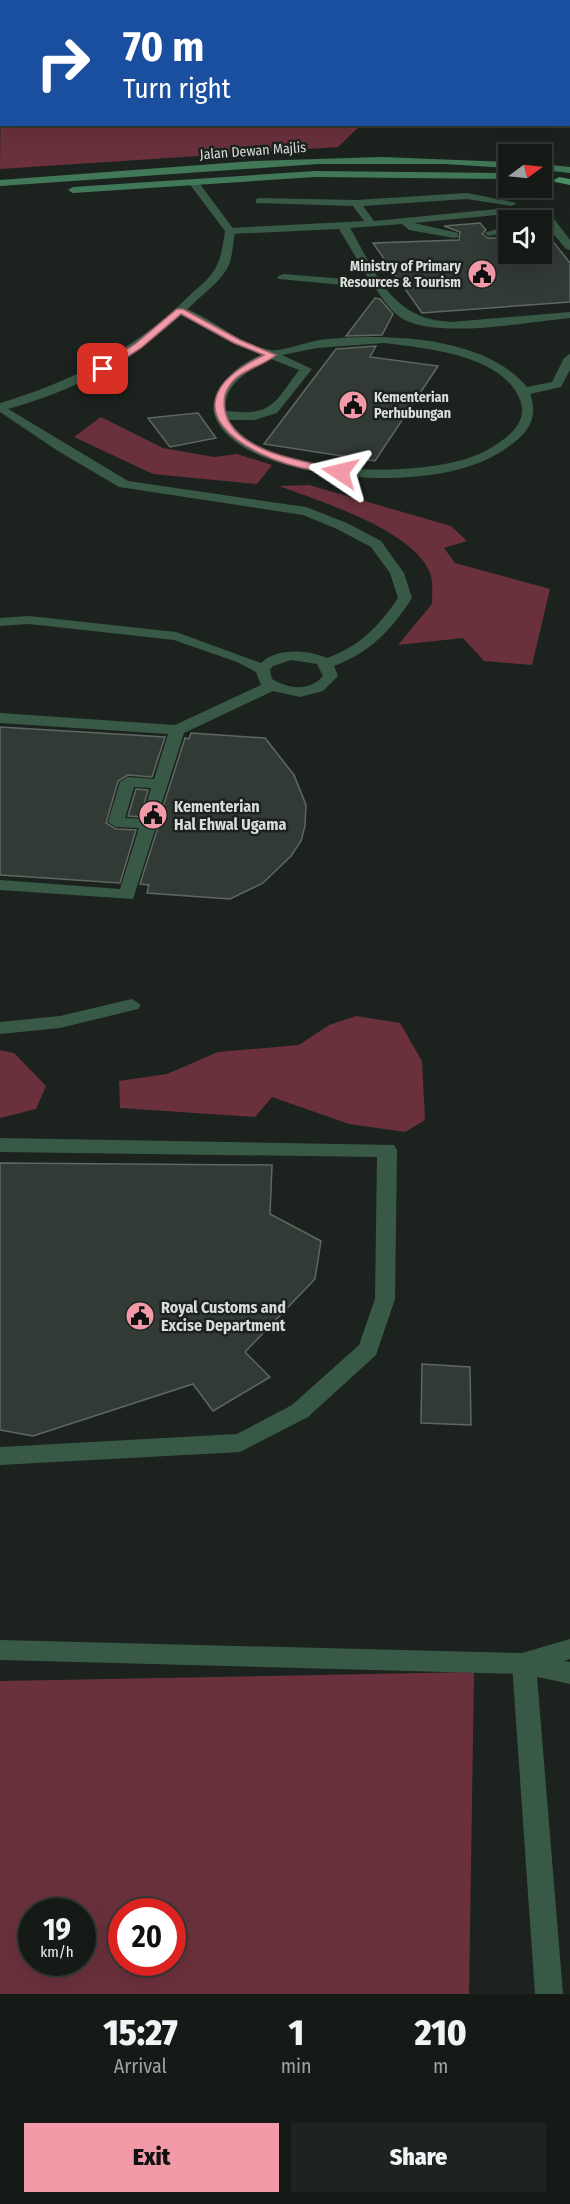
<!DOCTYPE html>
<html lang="en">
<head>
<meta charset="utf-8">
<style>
	body { margin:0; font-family:"Fira Sans Condensed",sans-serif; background:#1e231f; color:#f1f3f6; height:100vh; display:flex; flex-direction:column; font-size:22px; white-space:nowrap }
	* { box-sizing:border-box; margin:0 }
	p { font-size:20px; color:#9da1a1 }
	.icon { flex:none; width:33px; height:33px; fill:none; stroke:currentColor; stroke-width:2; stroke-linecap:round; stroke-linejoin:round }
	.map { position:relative; height:1994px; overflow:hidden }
	.panel { display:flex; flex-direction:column; background:#151a16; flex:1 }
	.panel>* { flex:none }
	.banner { position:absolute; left:0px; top:0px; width:570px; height:126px; box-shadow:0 6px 24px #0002,0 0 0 2px #343835; background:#1a4fa0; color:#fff; overflow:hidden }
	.needle { width:39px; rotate:75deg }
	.controls { position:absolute; left:498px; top:144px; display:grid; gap:12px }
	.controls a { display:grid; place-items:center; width:54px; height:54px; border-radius:0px; background:#151a16; box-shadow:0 6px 24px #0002,0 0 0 2px #343835; font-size:30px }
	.speed { position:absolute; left:18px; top:1898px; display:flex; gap:12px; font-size:30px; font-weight:700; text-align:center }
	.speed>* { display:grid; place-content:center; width:78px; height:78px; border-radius:50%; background:#151a16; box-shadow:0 6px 24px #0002,0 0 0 2px #343835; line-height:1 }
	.speed small { font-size:15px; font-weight:400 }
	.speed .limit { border:9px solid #d22; background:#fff; color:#111 }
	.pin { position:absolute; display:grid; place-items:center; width:51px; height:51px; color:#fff; margin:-26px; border-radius:12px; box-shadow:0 3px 9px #0006 }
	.me { position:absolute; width:66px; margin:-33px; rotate:280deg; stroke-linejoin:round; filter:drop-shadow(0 0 4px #0008) }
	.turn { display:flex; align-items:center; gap:21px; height:126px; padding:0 24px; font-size:27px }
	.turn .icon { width:78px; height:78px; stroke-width:2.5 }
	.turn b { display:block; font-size:42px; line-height:51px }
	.eta { display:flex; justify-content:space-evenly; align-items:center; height:102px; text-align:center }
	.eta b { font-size:36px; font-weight:800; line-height:42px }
	.button { display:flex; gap:12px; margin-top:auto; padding:12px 24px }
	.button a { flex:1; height:69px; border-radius:0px; background:#f39aa8; color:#111; font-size:24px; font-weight:800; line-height:69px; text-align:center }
	.button a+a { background:#1e231f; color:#f1f3f6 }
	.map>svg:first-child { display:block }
</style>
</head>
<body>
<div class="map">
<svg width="570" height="1994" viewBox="0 0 570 1994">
	<rect width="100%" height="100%" fill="#1c231e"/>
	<path fill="#6a313c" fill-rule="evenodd" d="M1 78 2 124 361 125 338 147 0 169Z
		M101 417 163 448 214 457 237 454 272 465 257 484 153 474 74 437Z
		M309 485 451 526 467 541 444 548 455 563 550 589 532 665 484 661 463 638 398 645 432 604C432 596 433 584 431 576 418 531 319 501 279 486Z
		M356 1016 400 1023 422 1061 425 1120 405 1132 349 1124 272 1097 255 1117 120 1108 119 1081 167 1074 218 1052 299 1045 329 1025Z
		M0 1050 14 1053 46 1086 36 1109 0 1118Z
		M474 1672 469 1994H0V1681ZM32 1911H82V1962H32ZM122 1911H172V1962H122Z"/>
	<path fill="#323a35" stroke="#5e6761" stroke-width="1.5" d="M480 223 486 230 482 234 488 238H508V254H542V235L547 234 570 263V302L422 313 373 243 459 240 460 232 444 226Z
		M375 298 380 299 393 314 382 335 346 336Z
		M376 346 370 357 438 366 375 461 264 444 336 349Z
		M198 413 216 438 170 447 148 418Z
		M0 727 165 737 152 777 128 775 118 781 106 823 116 829 136 830 120 883 0 875Z
		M191 733 265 738 294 775 306 805 305 826 301 841 291 856 263 883 230 899 147 893 149 885 140 884 160 821 155 816 161 813 185 738 189 739Z
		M136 789 148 790 143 808 148 814 142 817 128 816Z
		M0 1163 272 1165 270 1214 321 1241 315 1279 245 1352 270 1377 213 1411 193 1384 33 1436 0 1430Z
		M422 1364 470 1367 471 1425 421 1423Z"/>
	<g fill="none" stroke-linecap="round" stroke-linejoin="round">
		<path fill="#385945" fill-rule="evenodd" d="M467 193 517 203 512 206 467 199 363 206 374 221 507 208H539L551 215 570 240V250L566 249 537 214H507L414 223 458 233V237L454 238 409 230 402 224 350 228C377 274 391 320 452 322L570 312V318C528 322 439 339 403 319 391 312 383 299 375 288L279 279 277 277 283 274 370 281 339 229 230 234 225 231 230 228 364 221 353 206 256 203V199L260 198 356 200Z
			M508 226V232L489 236 484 233Z
			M180 307C210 315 239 346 271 350 279 352 308 342 320 340 382 333 484 335 527 387L552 382 564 358 570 354V370L561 387 530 394C539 418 528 433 508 447 474 472 424 478 382 478 336 478 244 466 218 423 211 411 212 401 220 389 230 372 243 363 261 355L233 343 176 312 174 310ZM384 343C426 348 503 355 520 400 529 423 507 438 489 449 436 481 264 479 229 420H254L277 413 312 369 282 355 317 348ZM271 359 299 370C273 405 272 416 226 411 222 384 251 369 271 359Z
			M0 404 128 481 306 507 347 523 381 541 404 573 412 598C391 630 371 652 334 666L338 676 323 691 300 697 273 691 184 733 159 812 153 814 145 809 151 788 134 787 125 818 143 819 150 815 158 820 133 899 0 890V880L120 889 139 828 116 827 108 822 120 782 128 777 154 779 168 734 0 723V713L175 725 261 685 256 672 237 662 174 640 29 624 0 626V618L29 616 176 632 261 663C276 647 309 650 327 658 360 646 379 626 398 598L390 573 371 547 337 529 303 515 119 487 58 451 0 412ZM291 660 317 664 323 676C309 692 289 689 272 679L270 670 273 666Z
			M132 999 141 1005 138 1009 60 1028 0 1034V1022L60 1016Z
			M0 1138 394 1145 397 1150 395 1299 376 1355 308 1417 240 1452 0 1465V1447L237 1434 292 1405 359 1345 375 1299 377 1157 0 1152Z
			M524 1654 533 1657 536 1664 563 1994H535L512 1664 515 1657Z"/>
		<path fill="#385945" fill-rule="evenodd" d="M199 0H208L198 2Z
			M2 68V74L0 75V69Z
			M189 180H197L235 231C233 243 233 256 228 267 221 280 208 290 197 300 142 355 75 392 0 411V403C71 382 134 350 188 297 197 288 210 279 216 267 222 256 223 243 225 231L188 182Z
			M570 1639V1659L564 1661 570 1662V1684L524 1674 0 1660V1640L522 1653Z"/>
		<path fill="#417958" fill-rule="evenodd" d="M381 157 508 162V168L445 164H318L0 186V180L254 161Z
			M542 164 570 167V173L542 170Z
			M315 171 501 173 506 176 501 179 315 177 73 193 68 190 73 187Z"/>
		<path fill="#489167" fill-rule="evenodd" d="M559 177 570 179V185L555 182 554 180Z"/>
	</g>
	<path fill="#f39aa8" stroke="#9e646d" stroke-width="1.5" d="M177 309H183L240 340 276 355C262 367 241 369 230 385 224 393 223 402 225 411 234 454 309 462 344 470V474C334 476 322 472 312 470 241 457 161 404 264 355L234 343 181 314 141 348 106 371H100V367L135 344Z"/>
	<defs>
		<g id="civic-disc" transform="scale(1.5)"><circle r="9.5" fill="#f39aa8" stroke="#1c231e"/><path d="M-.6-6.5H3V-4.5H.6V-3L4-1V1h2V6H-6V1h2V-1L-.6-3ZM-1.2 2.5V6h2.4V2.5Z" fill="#111"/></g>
	</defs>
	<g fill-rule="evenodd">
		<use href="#civic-disc" x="482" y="274"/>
		<use href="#civic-disc" x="353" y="405"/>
		<use href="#civic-disc" x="153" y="815"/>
		<use href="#civic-disc" x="140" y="1316"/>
	</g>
	<g text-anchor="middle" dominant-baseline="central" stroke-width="5" stroke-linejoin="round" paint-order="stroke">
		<g font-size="14" fill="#d9dedb" stroke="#1c231e">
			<text transform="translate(253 151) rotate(-4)">Jalan Dewan Majlis</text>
		</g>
		<g font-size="14" font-weight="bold" fill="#d9dedb" stroke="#1c231e" text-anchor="end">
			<text x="461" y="266">Ministry of Primary<tspan x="461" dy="16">Resources &amp; Tourism</tspan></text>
			<text x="374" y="397" text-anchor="start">Kementerian<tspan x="374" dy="16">Perhubungan</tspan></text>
		</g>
		<g font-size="16" font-weight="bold" fill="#d9dedb" stroke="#1c231e" text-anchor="start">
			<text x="174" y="806">Kementerian<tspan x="174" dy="18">Hal Ehwal Ugama</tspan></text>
			<text x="161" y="1307">Royal Customs and<tspan x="161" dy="18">Excise Department</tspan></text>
		</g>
	</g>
</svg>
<div class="controls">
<a><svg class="needle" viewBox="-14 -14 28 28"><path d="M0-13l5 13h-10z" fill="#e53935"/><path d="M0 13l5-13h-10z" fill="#9da1a1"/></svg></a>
<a><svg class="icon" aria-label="sound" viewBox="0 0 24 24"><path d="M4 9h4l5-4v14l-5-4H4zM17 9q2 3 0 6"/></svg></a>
</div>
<div class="speed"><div>19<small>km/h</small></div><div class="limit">20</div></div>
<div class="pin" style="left:103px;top:369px;background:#d93025"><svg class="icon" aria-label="arrive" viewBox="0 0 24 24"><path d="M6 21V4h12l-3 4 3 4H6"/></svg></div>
<svg class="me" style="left:340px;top:472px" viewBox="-20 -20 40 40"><path d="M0-17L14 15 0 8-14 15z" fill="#f39aa8" stroke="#fff" stroke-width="4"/></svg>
<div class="banner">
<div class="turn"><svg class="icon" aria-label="right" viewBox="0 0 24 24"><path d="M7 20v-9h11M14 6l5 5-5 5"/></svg><div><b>70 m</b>Turn right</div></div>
</div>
</div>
<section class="panel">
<div class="eta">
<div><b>15:27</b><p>Arrival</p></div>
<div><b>1</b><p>min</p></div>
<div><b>210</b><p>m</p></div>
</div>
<div class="button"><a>Exit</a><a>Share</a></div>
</section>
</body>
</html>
